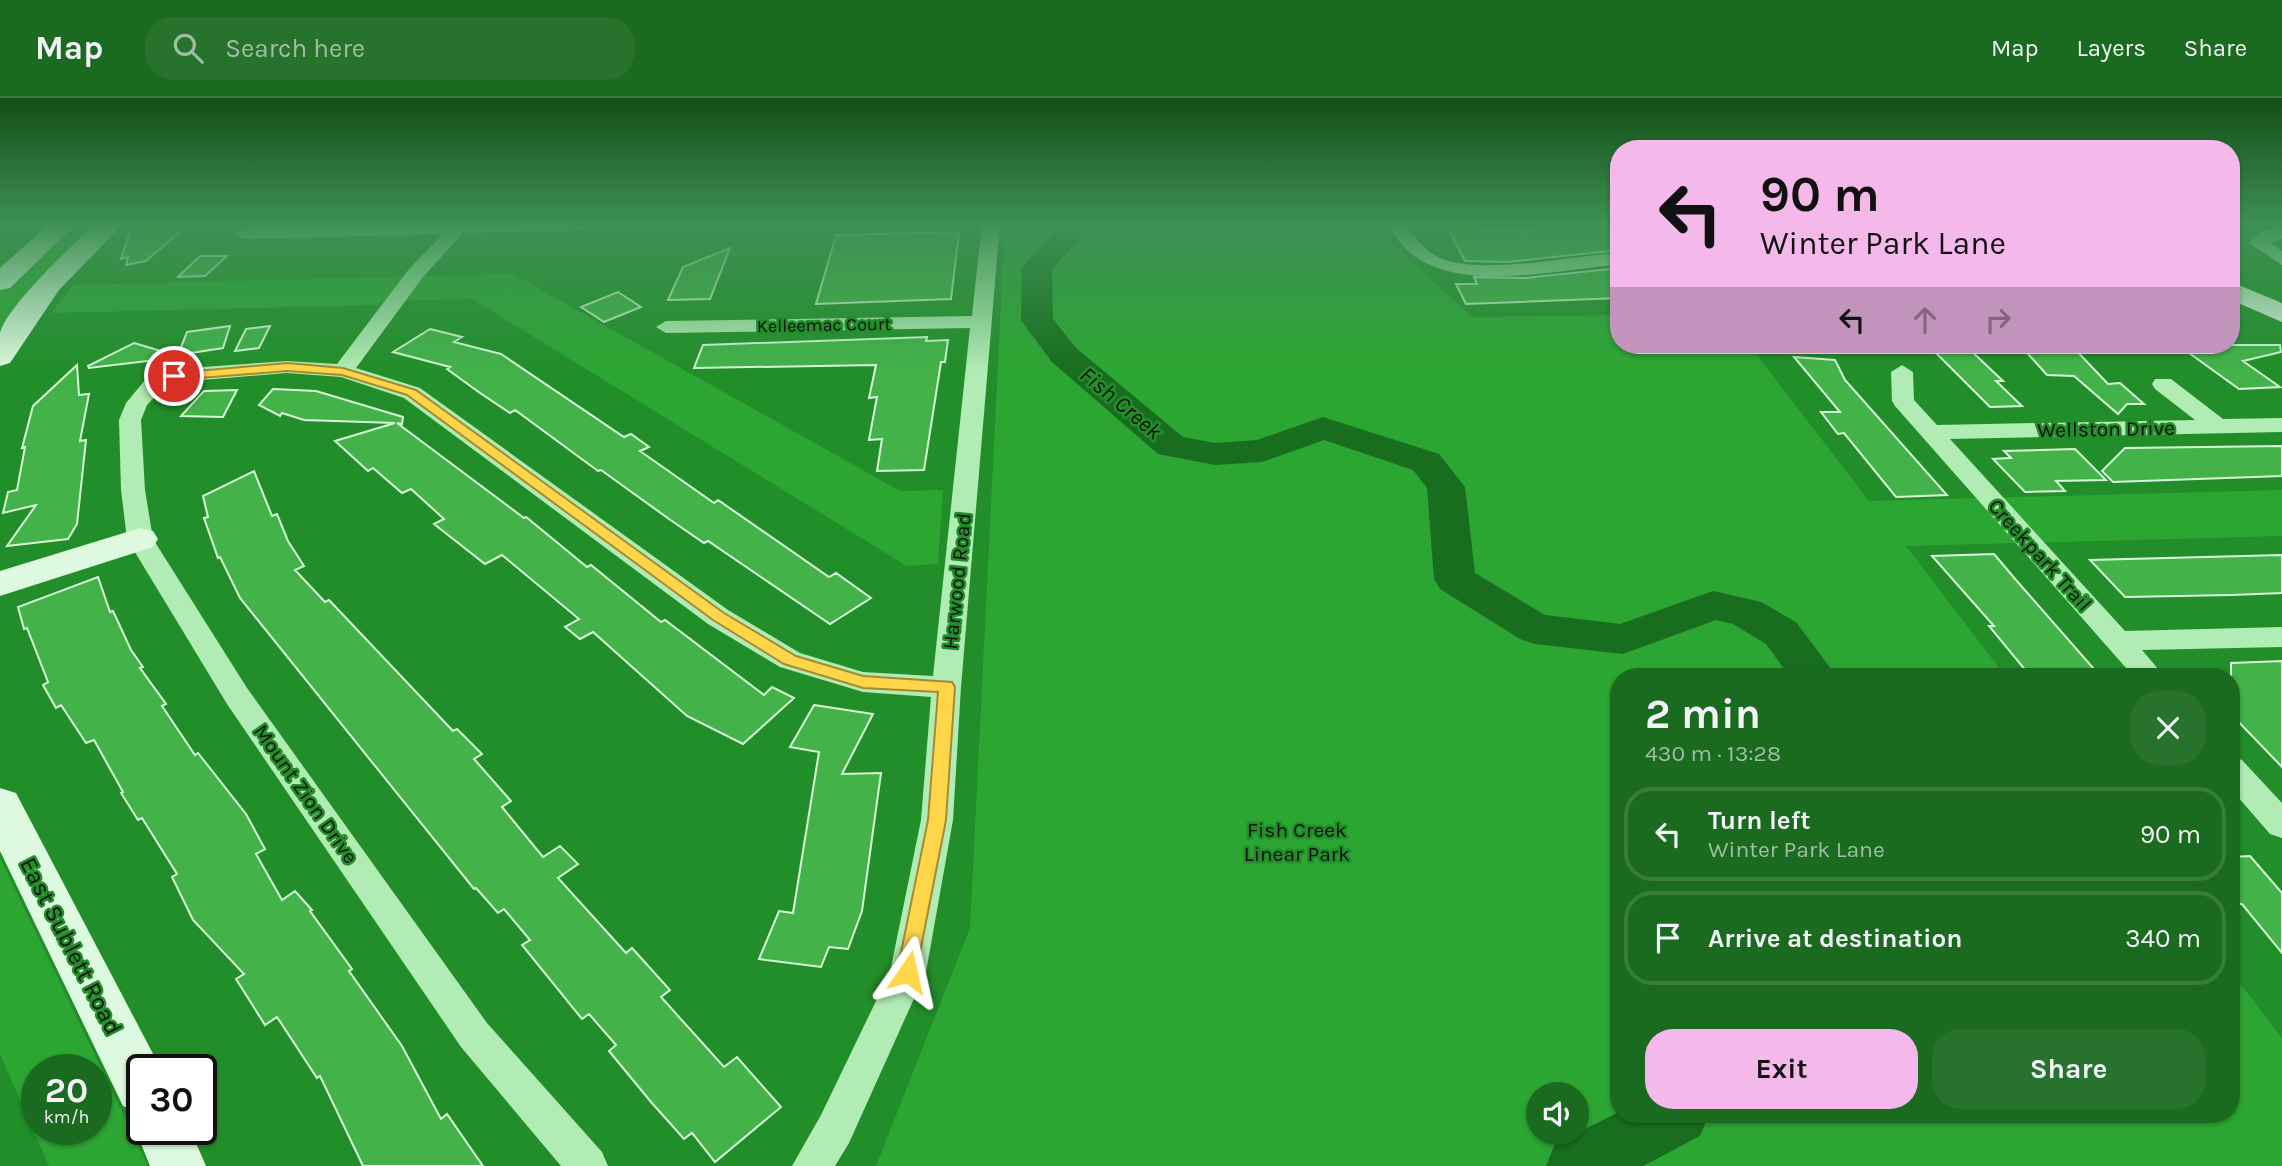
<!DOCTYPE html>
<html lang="en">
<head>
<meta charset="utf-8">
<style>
	body { margin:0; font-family:Karla,sans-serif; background:#27722c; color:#f1f3f6; height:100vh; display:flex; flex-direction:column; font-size:26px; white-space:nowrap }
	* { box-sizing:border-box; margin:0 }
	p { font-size:23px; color:#9fbfa4 }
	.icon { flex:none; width:38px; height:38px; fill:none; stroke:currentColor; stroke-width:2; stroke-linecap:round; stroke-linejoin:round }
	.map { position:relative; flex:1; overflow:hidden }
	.sheet { position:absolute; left:1610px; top:570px; width:630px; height:455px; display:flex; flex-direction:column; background:#1a6a1f; border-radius:28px; box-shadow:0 2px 5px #0004 }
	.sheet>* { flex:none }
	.hud { position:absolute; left:1610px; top:42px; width:630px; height:214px; border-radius:28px; box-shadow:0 2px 5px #0004; background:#f4b9ea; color:#111; overflow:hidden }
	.fabs { position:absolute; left:1526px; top:984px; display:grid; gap:14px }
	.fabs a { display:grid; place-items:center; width:63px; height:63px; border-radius:50%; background:#1a6a1f; box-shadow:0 2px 5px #0004; font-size:35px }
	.speed { position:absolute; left:21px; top:956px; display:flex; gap:14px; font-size:35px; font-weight:700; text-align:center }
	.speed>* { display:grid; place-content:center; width:91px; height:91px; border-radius:50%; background:#1a6a1f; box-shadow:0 2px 5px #0004; line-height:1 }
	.speed small { font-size:18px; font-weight:400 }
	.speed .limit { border:4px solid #111; border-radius:10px; background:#fff; color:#111 }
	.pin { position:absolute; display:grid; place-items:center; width:60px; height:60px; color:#fff; margin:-30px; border:4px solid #fff; border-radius:50%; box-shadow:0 2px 7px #0007 }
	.me { position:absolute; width:77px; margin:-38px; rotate:11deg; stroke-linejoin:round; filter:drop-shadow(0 0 5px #0008) }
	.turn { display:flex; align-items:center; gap:24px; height:147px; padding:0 35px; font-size:32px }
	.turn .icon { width:91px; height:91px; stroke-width:2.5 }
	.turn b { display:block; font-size:49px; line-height:60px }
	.lanes { display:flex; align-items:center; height:66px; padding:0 35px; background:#0003; justify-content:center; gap:35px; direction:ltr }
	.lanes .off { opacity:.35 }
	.round { display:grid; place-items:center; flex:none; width:74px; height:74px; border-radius:28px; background:#27722c }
	.overview { display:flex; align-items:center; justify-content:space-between; height:119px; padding:0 35px }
	h1 { font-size:42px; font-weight:700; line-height:52px }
	.button { display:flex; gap:14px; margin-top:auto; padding:14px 35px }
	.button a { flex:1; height:80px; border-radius:28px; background:#f4b9ea; color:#111; font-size:28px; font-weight:700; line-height:80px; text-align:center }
	.button a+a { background:#27722c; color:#f1f3f6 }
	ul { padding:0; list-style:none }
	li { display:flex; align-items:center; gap:21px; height:94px; margin:0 14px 10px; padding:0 21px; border:4px solid #387d3d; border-radius:28px }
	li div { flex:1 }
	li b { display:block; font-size:26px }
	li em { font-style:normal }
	header { display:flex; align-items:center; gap:42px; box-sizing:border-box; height:98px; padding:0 35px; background:#1a6a1f; border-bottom:2px solid #387d3d }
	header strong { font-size:33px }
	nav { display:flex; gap:38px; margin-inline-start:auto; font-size:24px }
	.search { width:490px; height:63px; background:#27722c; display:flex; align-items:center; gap:18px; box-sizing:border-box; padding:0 24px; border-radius:28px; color:#9fbfa4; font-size:26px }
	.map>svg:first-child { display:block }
</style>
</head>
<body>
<header>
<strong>Map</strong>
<div class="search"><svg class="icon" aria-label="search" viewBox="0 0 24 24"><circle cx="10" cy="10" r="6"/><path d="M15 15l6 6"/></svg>Search here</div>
<nav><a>Map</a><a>Layers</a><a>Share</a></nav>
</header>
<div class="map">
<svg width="2282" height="1068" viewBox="0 0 2282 1068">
	<rect width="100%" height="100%" fill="#228e29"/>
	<path fill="#2ca632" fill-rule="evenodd" d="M75 125H104L58 167 0 237V194L38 155Z
		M1005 125H1381L1389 143 1472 219 1619 217V247H1749L1869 403 2282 392V438L1906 448 2006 579H1619V1017H2231V874L2282 940V1068H876L970 830ZM1538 996H1577V1034H1538Z
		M513 176 900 393 943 392 938 466 907 468 472 201 383 203 379 207 51 215 73 187Z
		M0 760 148 1068H49L0 956ZM37 971H96V1031H37Z"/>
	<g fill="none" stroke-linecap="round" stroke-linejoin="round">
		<path fill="#186d1e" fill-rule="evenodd" d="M1065 125H1095L1052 171 1053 221 1076 250 1183 339 1215 345 1257 342 1323 319 1439 356 1465 389 1475 475 1545 517 1620 526 1713 493 1761 504 1796 524 1837 579H1790L1766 546 1733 526 1716 522 1623 556 1535 546 1520 541 1440 491 1434 481 1427 390 1413 372 1324 342 1262 364 1215 367 1158 356 1052 264 1026 229 1021 222 1022 169Z
			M1619 1014V1017H1709L1700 1038 1643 1068H1546L1555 1046Z"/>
	</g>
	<path fill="#42b249" stroke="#d6f9d8" stroke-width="2" d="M139 125H190L146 163 126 167 128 159 121 161 131 131Z
		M1445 125H1475L1479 132 1589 130 1587 126 1619 125V152L1507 164 1465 163Z
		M959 134 951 201 816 206 836 137Z
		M730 150 710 201 668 202 683 169Z
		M200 158H227L205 178 178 179Z
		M1619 170V200L1466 206 1456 186H1477L1474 179 1525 180Z
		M618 194 641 209 604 224 581 209Z
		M230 228 223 250 178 257 187 234Z
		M270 228 259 250 235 253 246 231Z
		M430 231 462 239 454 244 501 256 624 339 631 336 649 349 640 353 714 405 718 402 829 479 836 475 871 500 830 526 708 443 704 445 669 421 601 372 598 373 515 312 510 315 480 295 447 271 450 269 393 254Z
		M927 239 926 243 948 242 945 264H941L924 372 877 373 882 341 869 342 877 299 869 300 876 267 694 270 703 247Z
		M134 245 181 259 89 270 88 268Z
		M1928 247H1965L2003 283H1996L2022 308 1990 309Z
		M2020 247H2071L2108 286 2120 285 2144 306H2127L2118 316 2074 278 2047 277Z
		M2178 247H2280L2281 254 2243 263 2280 289 2239 291Z
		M1794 259 1835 262 1845 282 1947 397 1896 399 1844 335 1838 336 1821 314H1840Z
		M77 267 79 297 89 296 80 343 86 342 77 426 68 441 7 448 36 407 3 415 8 394 17 392 25 349 22 350 33 308Z
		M273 291 316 293 403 319 402 326 397 325 524 420 526 419 587 469 591 467 661 524 665 522 764 597 772 589 794 600 743 646 687 618 593 534 580 541 565 529 579 521 502 457 485 466 434 426 444 421 411 391 402 395 373 370 368 373 335 343 395 325 304 322 282 315 280 318 259 307Z
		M237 292 223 319 181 318 204 293Z
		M2282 348V378L2113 384 2102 373 2125 350Z
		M2075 351 2106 382 2056 383 2065 393 2025 394 1993 361 2011 360 2004 353Z
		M254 373 272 418 277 416 288 443 304 468 295 472 325 504 329 502 453 633 457 631 482 656 474 661 511 703 502 709 543 759 560 748 578 766 558 780 626 855 632 850 670 892 661 899 724 969 737 959 781 1009 715 1064 692 1035 684 1041 651 1004 609 953 616 947 589 916 582 921 522 847 530 842 504 811 498 815 476 790 474 791 240 500 220 459 218 460 204 420 208 419 203 398Z
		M1994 456 2016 482 2101 579H2031L1989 528H1994L1932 458Z
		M2282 457V495L2232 497 2125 499 2090 462Z
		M98 479 110 514 113 513 131 552 143 569 140 570 166 606 162 608 195 657 198 655 246 716 265 751 256 756 282 802 295 793 312 812 310 813 352 871 349 873 402 948 441 1021 447 1016 483 1068H363L320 978 317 980 277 919 265 927 236 881 244 876 193 822 172 779 177 776 142 720 138 722 121 695 123 694 94 642 86 645 61 607 56 610 43 587 48 584 27 530 24 531 18 509Z
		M2282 563V669L2231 616V565Z
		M814 607 873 616 842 676 881 675 862 813 848 851 829 849 821 869 759 861 779 813 793 815 819 654 790 649Z
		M2250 758 2282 795V855L2242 806H2231V759Z"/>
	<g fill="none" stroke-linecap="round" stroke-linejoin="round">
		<path fill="#b1ecb4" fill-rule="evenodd" d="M432 125H666L657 130 463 135 423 179 356 270 420 290 728 512 800 555 863 574 933 578 970 230 666 235 656 229 666 223 972 218 982 125H1000L961 589 953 722 926 874 849 1045 835 1068H792L821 1017 890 874 921 722 931 599 863 594 780 569 708 526 404 300 341 279 287 275 178 284 162 291 147 307 141 322 145 392 153 441 247 590 487 925 602 1054 608 1068H561L461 949 227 606 127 441 121 392 119 322 126 305 146 281 174 271 287 263 337 266 409 171 443 136 244 141 238 139 235 135 238 131Z
			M1388 125H1406C1413 140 1428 156 1445 162 1489 176 1571 158 1619 155V167C1548 171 1425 207 1388 125Z
			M2282 129V141L2270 145 2282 153V167L2249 145 2261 133Z
			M1902 267 1913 274 1914 302 1937 327 2195 322 2155 291 2152 286 2155 281H2171L2223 321 2282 320V334L1950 341 2125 533 2282 529V549L2142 552 2165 579H2134L1895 308 1892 303 1891 274Z
			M2231 658 2242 662 2282 705V740L2270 736 2231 691Z"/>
		<path fill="#ddf9df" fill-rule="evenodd" d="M50 125H77L10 190 0 192V170Z
			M97 125H124L59 192 10 265 0 268C0 258 0 245 0 235 6 209 75 144 97 125Z
			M2231 184 2282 205V224L2231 202Z
			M140 430 153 433 158 441 153 449 0 498V473Z
			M0 690 16 695 161 971H142V1031H190L206 1068H150L135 1031 141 1015 123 1008 0 753Z"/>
	</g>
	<linearGradient id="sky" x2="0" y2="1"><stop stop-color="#134e17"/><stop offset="0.46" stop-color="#3e9054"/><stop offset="1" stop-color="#3e9054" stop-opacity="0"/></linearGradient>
	<rect width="2282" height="274" fill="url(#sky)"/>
	<path fill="#ffd54a" stroke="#a68a30" stroke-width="2" d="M287 265 343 270 416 292 724 515 796 558 863 578 952 584 955 589 946 722 915 880 908 883 900 880 897 874 928 722 938 594 863 590 784 566 713 522 407 297 342 277 287 273 174 282 168 278 174 275Z"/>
	<g text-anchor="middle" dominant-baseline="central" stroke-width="5" stroke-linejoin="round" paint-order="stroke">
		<g font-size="18" fill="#111" stroke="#228e29">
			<text transform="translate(824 227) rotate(-1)">Kelleemac Court</text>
		</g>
		<g font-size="21" fill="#111" stroke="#228e29">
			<text transform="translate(2106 331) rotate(-1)">Wellston Drive</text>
			<text transform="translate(2040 457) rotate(48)">Creekpark Trail</text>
			<text transform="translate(957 483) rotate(-84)">Harwood Road</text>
			<text transform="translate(306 696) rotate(55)">Mount Zion Drive</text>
		</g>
		<g font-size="21" fill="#111" stroke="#228e29">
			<text x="1297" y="732">Fish Creek<tspan x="1297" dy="24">Linear Park</tspan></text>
		</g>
		<g font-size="23" font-style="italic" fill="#111" stroke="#228e29">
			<text transform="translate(1121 305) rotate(40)">Fish Creek</text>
		</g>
		<g font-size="24" fill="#111" stroke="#228e29">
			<text transform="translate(71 848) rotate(63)">East Sublett Road</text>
		</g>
	</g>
</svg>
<div class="fabs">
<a><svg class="icon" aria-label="sound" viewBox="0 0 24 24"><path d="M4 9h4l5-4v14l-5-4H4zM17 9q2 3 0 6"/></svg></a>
</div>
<div class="speed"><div>20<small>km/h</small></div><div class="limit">30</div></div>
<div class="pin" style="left:174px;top:278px;background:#d93025"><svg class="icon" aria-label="arrive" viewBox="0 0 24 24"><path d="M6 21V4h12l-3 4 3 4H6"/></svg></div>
<svg class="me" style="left:908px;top:874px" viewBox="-20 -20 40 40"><path d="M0-17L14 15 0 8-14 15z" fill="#ffd54a" stroke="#fff" stroke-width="4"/></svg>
<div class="hud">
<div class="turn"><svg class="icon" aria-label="left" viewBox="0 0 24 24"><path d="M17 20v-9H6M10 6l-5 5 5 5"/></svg><div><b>90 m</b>Winter Park Lane</div></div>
<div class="lanes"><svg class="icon" aria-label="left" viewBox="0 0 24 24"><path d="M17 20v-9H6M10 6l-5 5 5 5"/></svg><svg class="icon off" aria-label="ahead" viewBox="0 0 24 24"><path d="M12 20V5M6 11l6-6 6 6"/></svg><svg class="icon off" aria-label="right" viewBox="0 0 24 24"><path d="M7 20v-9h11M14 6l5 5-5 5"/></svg></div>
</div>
<section class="sheet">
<div class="overview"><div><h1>2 min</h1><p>430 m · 13:28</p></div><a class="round"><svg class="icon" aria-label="close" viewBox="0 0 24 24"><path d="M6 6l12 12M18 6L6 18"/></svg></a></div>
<ul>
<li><svg class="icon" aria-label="left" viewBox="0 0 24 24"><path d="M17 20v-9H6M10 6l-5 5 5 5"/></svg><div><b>Turn left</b><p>Winter Park Lane</p></div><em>90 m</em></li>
<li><svg class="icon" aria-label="arrive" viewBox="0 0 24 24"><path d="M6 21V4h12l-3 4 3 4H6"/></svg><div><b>Arrive at destination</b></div><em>340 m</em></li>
</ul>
<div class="button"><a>Exit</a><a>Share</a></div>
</section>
</div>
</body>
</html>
